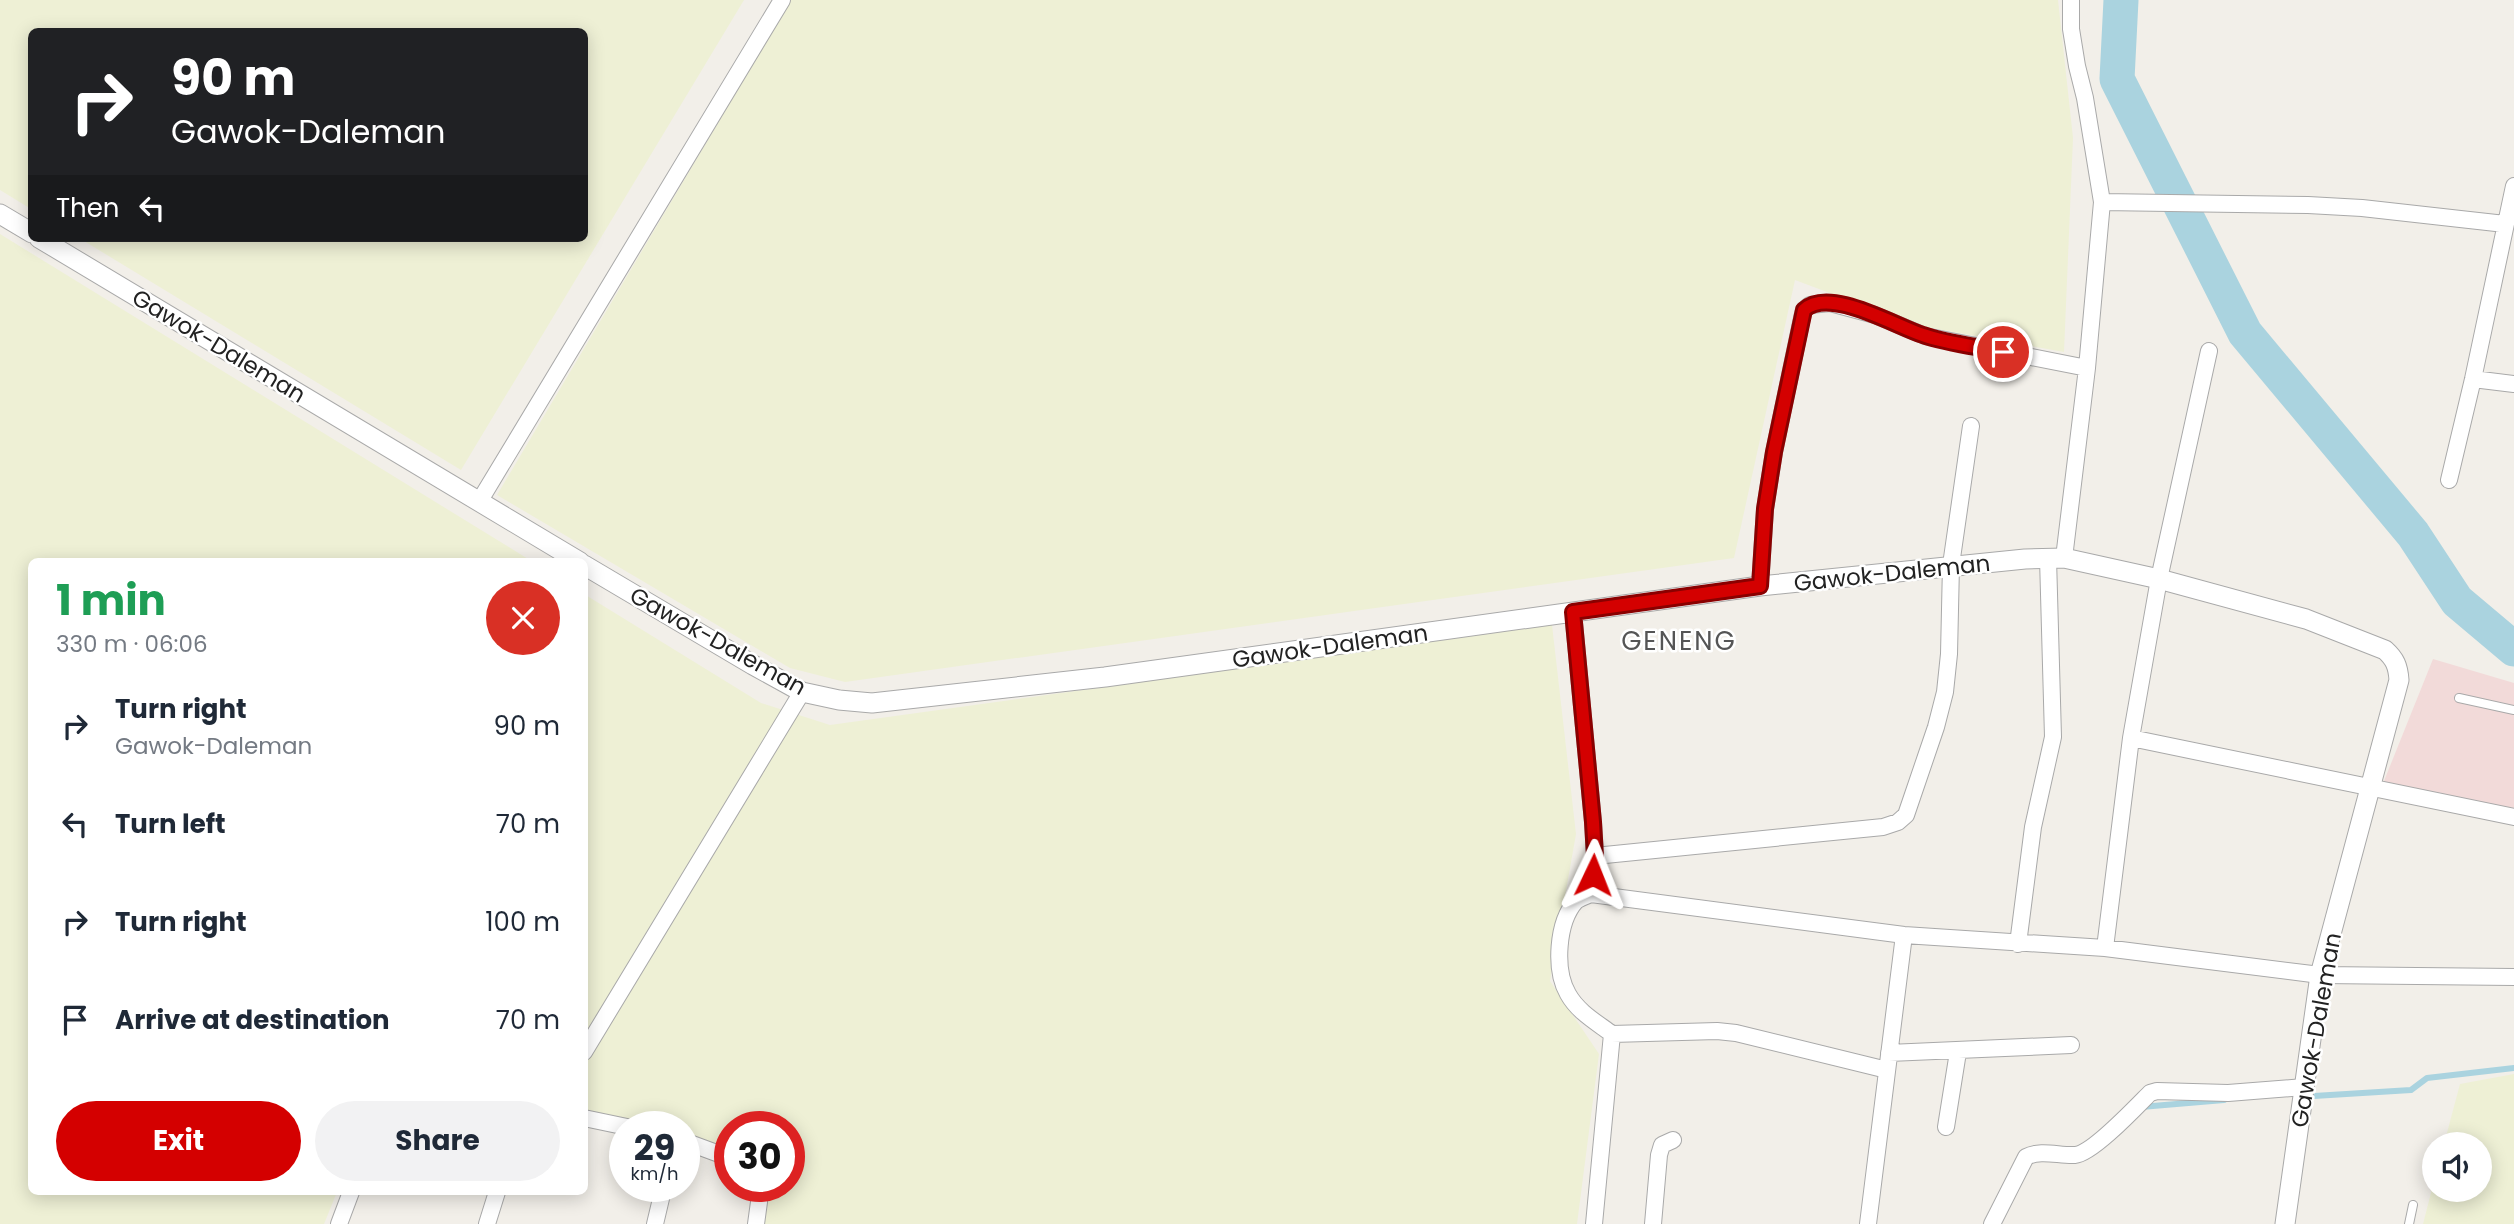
<!DOCTYPE html>
<html lang="en">
<head>
<meta charset="utf-8">
<style>
	body { margin:0; font-family:Poppins,sans-serif; background:#f2f2f3; color:#1f2937; height:100vh; display:flex; flex-direction:column; font-size:26px; white-space:nowrap }
	* { box-sizing:border-box; margin:0 }
	p { font-size:23px; color:#747a83 }
	.icon { flex:none; width:38px; height:38px; fill:none; stroke:currentColor; stroke-width:2; stroke-linecap:round; stroke-linejoin:round }
	.map { position:relative; flex:1; overflow:hidden }
	.details { position:absolute; left:28px; top:558px; width:560px; height:637px; display:flex; flex-direction:column; background:#fff; border-radius:10px; box-shadow:0 4px 18px #0003 }
	.details>* { flex:none }
	.guide { position:absolute; left:28px; top:28px; width:560px; height:214px; border-radius:10px; box-shadow:0 4px 18px #0003; background:#202124; color:#fff; overflow:hidden }
	.controls { position:absolute; left:2422px; top:1132px; display:grid; gap:14px }
	.controls a { display:grid; place-items:center; width:70px; height:70px; border-radius:50%; background:#fff; box-shadow:0 4px 18px #0003; font-size:35px }
	.speed { position:absolute; left:609px; top:1111px; display:flex; gap:14px; font-size:35px; font-weight:700; text-align:center }
	.speed>* { display:grid; place-content:center; width:91px; height:91px; border-radius:50%; background:#fff; box-shadow:0 4px 18px #0003; line-height:1 }
	.speed small { font-size:18px; font-weight:400 }
	.speed .limit { border:10px solid #d22; background:#fff; color:#111 }
	.pin { position:absolute; display:grid; place-items:center; width:60px; height:60px; color:#fff; margin:-30px; border:4px solid #fff; border-radius:50%; box-shadow:0 2px 7px #0007 }
	.me { position:absolute; width:77px; margin:-38px; rotate:2deg; stroke-linejoin:round; filter:drop-shadow(0 0 5px #0008) }
	.turn { display:flex; align-items:center; gap:24px; height:147px; padding:0 28px; font-size:32px }
	.turn .icon { width:91px; height:91px; stroke-width:2.5 }
	.turn b { display:block; font-size:49px; line-height:60px }
	.then { display:flex; align-items:center; height:66px; padding:0 28px; background:#0003; gap:14px; font-size:26px }
	.round { display:grid; place-items:center; flex:none; width:74px; height:74px; border-radius:37px; background:#f2f2f3 }
	.headline { display:flex; align-items:center; justify-content:space-between; height:119px; padding:0 28px }
	h1 { font-size:42px; font-weight:700; line-height:52px; color:#1e9e55 }
	.button { display:flex; gap:14px; margin-top:auto; padding:14px 28px }
	.button a { flex:1; height:80px; border-radius:42px; background:#d40000; color:#fff; font-size:28px; font-weight:700; line-height:80px; text-align:center }
	.button a+a { background:#f2f2f3; color:#1f2937 }
	ul { padding:0; list-style:none }
	li { display:flex; align-items:center; gap:21px; height:98px; padding:0 28px }
	li div { flex:1 }
	li b { display:block; font-size:26px }
	li em { font-style:normal }
	.map>svg:first-child { display:block }
</style>
</head>
<body>
<div class="map">
<svg width="2514" height="1224" viewBox="0 0 2514 1224">
	<rect width="100%" height="100%" fill="#f2efe9"/>
	<path fill="#f2dad9" d="M2433 659 2514 683V808L2382 786Z"/>
	<path fill="#eef0d5" d="M0 0H744L461 470 79 238H584V32H32L31 209 0 190Z
		M791 0H2058L2073 138 2064 352 1915 325 1795 280 1734 558 845 682 790 668 497 495Z
		M0 234 533 562H32V1192H337L324 1224H0Z
		M584 594 761 703 830 725 1552 625 1576 834 1550 981 1599 1054 1577 1224H763L769 1187 789 1186V1127H730V1148L684 1138V1127H635L585 1116Z
		M2514 1074V1224H2423L2434 1181V1190H2480V1144H2444L2460 1084Z"/>
	<g fill="none" stroke-linecap="round" stroke-linejoin="round">
		<path stroke="#aad3df" stroke-width="6" d="M2314 1096 2411 1090 2427 1078 2514 1068
			M2141 1107 2224 1100"/>
		<path stroke="#aad3df" stroke-width="35" d="M2121 0 2117 79 2245 333 2413 534 2457 601 2514 649"/>
		<g stroke="#a9a9a9" stroke-width="10">
			<path id="service" d="M2459 698 2514 710
				M2409 1224 2413 1205"/>
		</g>
		<g stroke="#a9a9a9" stroke-width="18">
			<path id="minor" d="M2102 202 2308 205 2362 208 2505 224
				M2473 379 2514 384
				M2449 480 2473 379 2514 186
				M479 502 782 0
				M2064 558 2087 368 2102 202 2085 98 2077 66 2071 29V0
				M1760 586 1765 509 1774 452 1802 318 1804 310 1810 305 1830 303 1875 315 1925 336 2087 368
				M1573 612 1593 822 1595 856 1591 894
				M2131 738 2514 817
				M1595 856 1883 827 1898 822 1906 815 1936 727 1945 692 1949 654 1951 565 1971 426
				M2018 944 2033 827 2053 737 2048 558
				M2105 948 2131 738 2159 579 2209 351
				M1612 1034C1596 1022 1578 1012 1568 994 1554 970 1557 922 1576 901 1580 898 1586 896 1591 894L1904 935 2105 948 2320 975 2514 977
				M584 1052 802 692
				M1889 1053 2071 1045
				M584 1118 627 1127
				M1946 1127 1958 1052
				M684 1141 730 1158
				M339 1224 351 1192
				M487 1224 497 1192
				M655 1224 664 1186
				M756 1224 759 1202 758 1186
				M1594 1224 1612 1034 1717 1031 1736 1033 1887 1070
				M1653 1224 1659 1155 1662 1145 1673 1140
				M1868 1224 1904 935
				M1992 1224 2026 1157C2041 1149 2059 1156 2075 1155 2092 1154 2137 1106 2150 1093L2157 1091 2228 1093 2304 1087"/>
		</g>
		<g stroke="#a9a9a9" stroke-width="21">
			<path id="tertiary" d="M0 214 32 233
				M39 238 580 562
				M584 565 753 665 802 692 839 700 872 703 1105 677 1760 586 2025 559 2064 558 2159 579 2306 619 2385 650C2395 659 2398 666 2399 680L2320 975 2285 1224"/>
		</g>
		<use href="#service" stroke="#fff" stroke-width="8"/>
		<use href="#minor" stroke="#fff" stroke-width="16"/>
		<use href="#tertiary" stroke="#fff" stroke-width="19"/>
	</g>
	<g fill="none" stroke-linecap="round" stroke-linejoin="round">
		<g stroke="#8a0000" stroke-width="18">
			<path id="route" d="M1593 875 1595 856 1593 822 1573 612 1760 586 1765 509 1774 452 1804 310C1829 286 1895 326 1923 335 1945 343 1979 347 2003 352"/>
		</g>
		<use href="#route" stroke="#d40000" stroke-width="12"/>
	</g>
	<g text-anchor="middle" dominant-baseline="central" stroke-width="5" stroke-linejoin="round" paint-order="stroke">
		<g font-size="23" fill="#222" stroke="#fff">
			<text transform="translate(219 346) rotate(31)">Gawok-Daleman</text>
			<text transform="translate(1892 573) rotate(-6)">Gawok-Daleman</text>
			<text transform="translate(718 641) rotate(29)">Gawok-Daleman</text>
			<text transform="translate(1330 646) rotate(-8)">Gawok-Daleman</text>
			<text transform="translate(2316 1030) rotate(-80)">Gawok-Daleman</text>
		</g>
		<g font-size="26" letter-spacing="2" fill="#555" stroke="#fff">
			<text x="1679" y="641">GENENG</text>
		</g>
	</g>
</svg>
<div class="controls">
<a><svg class="icon" aria-label="sound" viewBox="0 0 24 24"><path d="M4 9h4l5-4v14l-5-4H4zM17 9q2 3 0 6"/></svg></a>
</div>
<div class="speed"><div>29<small>km/h</small></div><div class="limit">30</div></div>
<div class="pin" style="left:2003px;top:352px;background:#d93025"><svg class="icon" aria-label="arrive" viewBox="0 0 24 24"><path d="M6 21V4h12l-3 4 3 4H6"/></svg></div>
<svg class="me" style="left:1593px;top:875px" viewBox="-20 -20 40 40"><path d="M0-17L14 15 0 8-14 15z" fill="#d40000" stroke="#fff" stroke-width="4"/></svg>
<div class="guide">
<div class="turn"><svg class="icon" aria-label="right" viewBox="0 0 24 24"><path d="M7 20v-9h11M14 6l5 5-5 5"/></svg><div><b>90 m</b>Gawok-Daleman</div></div>
<div class="then">Then<svg class="icon" aria-label="left" viewBox="0 0 24 24"><path d="M17 20v-9H6M10 6l-5 5 5 5"/></svg></div>
</div>
<section class="details">
<div class="headline"><div><h1>1 min</h1><p>330 m · 06:06</p></div><a class="round" style="background:#d93025;color:#fff"><svg class="icon" aria-label="close" viewBox="0 0 24 24"><path d="M6 6l12 12M18 6L6 18"/></svg></a></div>
<ul>
<li><svg class="icon" aria-label="right" viewBox="0 0 24 24"><path d="M7 20v-9h11M14 6l5 5-5 5"/></svg><div><b>Turn right</b><p>Gawok-Daleman</p></div><em>90 m</em></li>
<li><svg class="icon" aria-label="left" viewBox="0 0 24 24"><path d="M17 20v-9H6M10 6l-5 5 5 5"/></svg><div><b>Turn left</b></div><em>70 m</em></li>
<li><svg class="icon" aria-label="right" viewBox="0 0 24 24"><path d="M7 20v-9h11M14 6l5 5-5 5"/></svg><div><b>Turn right</b></div><em>100 m</em></li>
<li><svg class="icon" aria-label="arrive" viewBox="0 0 24 24"><path d="M6 21V4h12l-3 4 3 4H6"/></svg><div><b>Arrive at destination</b></div><em>70 m</em></li>
</ul>
<div class="button"><a>Exit</a><a>Share</a></div>
</section>
</div>
</body>
</html>
